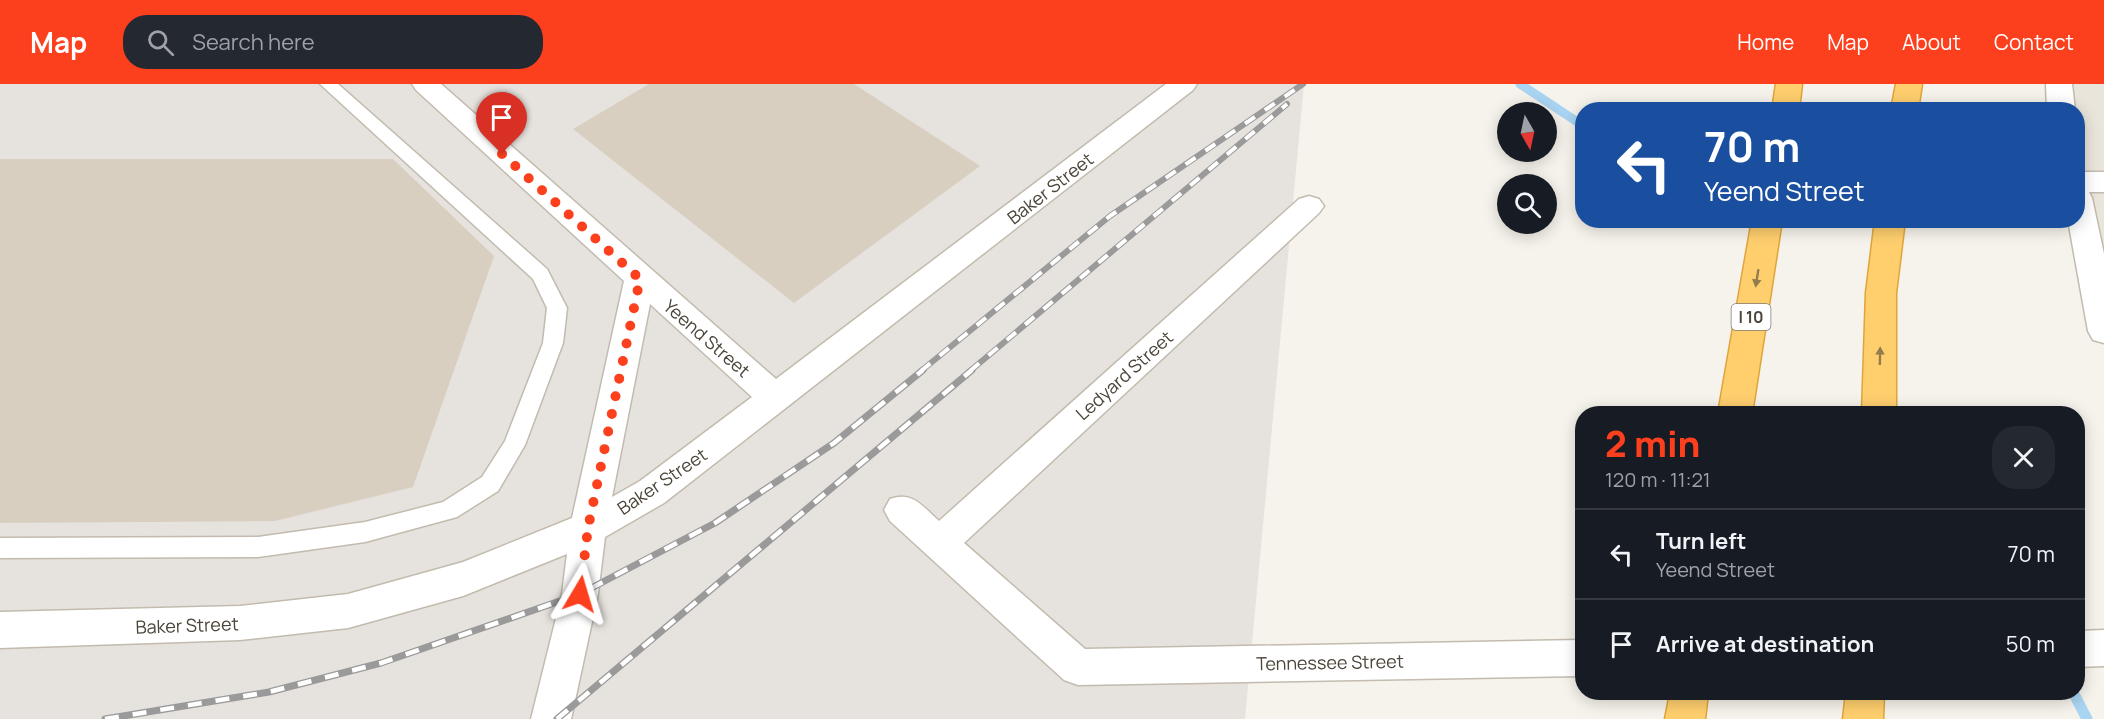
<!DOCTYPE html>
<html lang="en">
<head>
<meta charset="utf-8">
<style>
	body { margin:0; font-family:Manrope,sans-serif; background:#242831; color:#f1f3f6; height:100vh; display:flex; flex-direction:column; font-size:22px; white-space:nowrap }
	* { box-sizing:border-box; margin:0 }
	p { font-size:20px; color:#9ea1a6 }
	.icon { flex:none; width:33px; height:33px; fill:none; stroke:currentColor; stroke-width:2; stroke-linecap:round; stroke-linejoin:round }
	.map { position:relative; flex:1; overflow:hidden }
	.panel { position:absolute; left:1575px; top:322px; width:510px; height:294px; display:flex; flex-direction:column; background:#171b24; border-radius:24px; box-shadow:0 3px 15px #0003 }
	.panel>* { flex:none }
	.guide { position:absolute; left:1575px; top:18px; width:510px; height:126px; border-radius:24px; box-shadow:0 3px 15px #0003; background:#1a4fa0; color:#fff; overflow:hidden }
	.needle { width:39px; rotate:171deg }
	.fabs { position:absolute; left:1497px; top:18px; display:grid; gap:12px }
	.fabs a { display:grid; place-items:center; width:60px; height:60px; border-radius:50%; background:#171b24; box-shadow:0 3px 15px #0003; font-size:30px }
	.pin { position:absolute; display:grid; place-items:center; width:51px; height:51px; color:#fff; margin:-62px -26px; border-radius:50% 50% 50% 0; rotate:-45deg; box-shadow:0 0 6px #0007 }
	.pin .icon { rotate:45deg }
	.me { position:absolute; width:66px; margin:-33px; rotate:7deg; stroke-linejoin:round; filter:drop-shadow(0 0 4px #0008) }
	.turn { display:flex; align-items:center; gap:21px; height:126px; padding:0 30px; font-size:27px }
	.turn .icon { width:78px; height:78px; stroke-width:2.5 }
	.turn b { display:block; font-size:42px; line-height:51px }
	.round { display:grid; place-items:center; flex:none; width:63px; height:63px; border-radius:24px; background:#242831 }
	.headline { display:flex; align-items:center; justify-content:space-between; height:102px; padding:0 30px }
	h1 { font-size:36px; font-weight:800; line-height:45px; color:#fc3f1d }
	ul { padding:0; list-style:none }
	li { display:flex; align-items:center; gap:18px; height:90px; padding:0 30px; border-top:2px solid #363941 }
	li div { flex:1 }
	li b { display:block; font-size:22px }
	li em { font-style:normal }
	header { display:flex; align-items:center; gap:36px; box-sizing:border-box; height:84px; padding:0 30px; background:#fc3f1d; color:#fff }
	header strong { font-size:28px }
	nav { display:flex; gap:33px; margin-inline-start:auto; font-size:21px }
	.search { width:420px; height:54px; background:#242831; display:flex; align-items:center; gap:15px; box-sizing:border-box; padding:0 21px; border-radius:24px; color:#9ea1a6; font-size:22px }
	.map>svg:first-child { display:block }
</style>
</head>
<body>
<header>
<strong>Map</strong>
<div class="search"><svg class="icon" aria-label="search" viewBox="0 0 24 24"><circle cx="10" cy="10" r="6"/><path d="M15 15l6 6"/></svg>Search here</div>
<nav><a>Home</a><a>Map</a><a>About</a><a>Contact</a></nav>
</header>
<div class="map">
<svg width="2104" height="635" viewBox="0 0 2104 635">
	<rect width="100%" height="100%" fill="#f6f3ec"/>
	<path fill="#eae5da" d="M2061 0H2104V248L2078 114V26L2065 25Z"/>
	<path fill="#e6e2dd" d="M0 0H1304L1245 635H0Z"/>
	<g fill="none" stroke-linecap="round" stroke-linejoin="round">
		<path stroke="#a9d4f2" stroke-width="9" d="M1520 0 1582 41"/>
		<path stroke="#a9d4f2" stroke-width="11" d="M2074 610 2087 635"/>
	</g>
	<path fill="#d8cfc1" d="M649 0H854L980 82 794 219 573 45Z
		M0 75H393L494 172 413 403 275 437 0 439Z"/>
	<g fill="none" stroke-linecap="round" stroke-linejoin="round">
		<g stroke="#c2bbae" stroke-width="3">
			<path id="service" d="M320 0H338L547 185 567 224 563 259 525 361 498 407 457 433 365 458 258 473 0 474V454L258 453 365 438 443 418 482 393 505 357 543 259 547 224 533 195Z"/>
		</g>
		<g stroke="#c2bbae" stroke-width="3">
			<path id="minor" d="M412 0H441L776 295 1166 0H1197L1193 6 664 419 605 453 598 510 571 635H531L562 510 567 470 463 512 348 544 240 556 0 564V528L240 522 348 510 463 478 572 434 624 197 416 6ZM650 220 752 313 640 397 612 413Z
				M2046 0H2072L2075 26H2047Z
				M2078 88H2104V108H2089L2092 114 2104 170V259L2093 256 2088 247 2068 136H2078Z
				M1309 112 1319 115 1324 122 1319 129 964 459 1085 565 1582 556V592L1078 601 1064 596 890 437 884 426 890 415C913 407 922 422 939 437L1299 115Z
				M2104 546V582L2078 583V547Z"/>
		</g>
		<g stroke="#e0a43c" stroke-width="3">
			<path id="motorway" d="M1776 0H1802L1799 26H1772Z
				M1896 0H1922L1918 26H1891Z
				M1752 136H1782L1752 330H1718Z
				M1875 136H1905L1896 209V330H1862L1866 209Z
				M1670 609H1708L1705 635H1665Z
				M1846 609H1884L1883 635H1843Z"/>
		</g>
		<use href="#service" fill="#fff" fill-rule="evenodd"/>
		<use href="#minor" fill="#fff" fill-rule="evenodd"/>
		<use href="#motorway" fill="#ffcf6e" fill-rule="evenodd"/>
		<g stroke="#9a9a9a" stroke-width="6">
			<path id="rail-far1" d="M921 287 1110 132 1303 0
				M970 287 1287 20"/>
		</g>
		<g stroke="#9a9a9a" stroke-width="7">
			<path id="rail" d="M105 635 269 608 381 579 580 510 715 439 834 359 923 286
				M557 635 972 286"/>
		</g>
		<use href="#rail-far1" stroke="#fff" stroke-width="4" stroke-dasharray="12" stroke-linecap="butt"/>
		<use href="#rail" stroke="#fff" stroke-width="4.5" stroke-dasharray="14" stroke-linecap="butt"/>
	</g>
	<defs><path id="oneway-solid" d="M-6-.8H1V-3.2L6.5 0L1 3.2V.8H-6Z" transform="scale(1.5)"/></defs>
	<g fill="#937c4e">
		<use href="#oneway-solid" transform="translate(1757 194) rotate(99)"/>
		<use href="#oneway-solid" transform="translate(1880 272) rotate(-89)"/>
	</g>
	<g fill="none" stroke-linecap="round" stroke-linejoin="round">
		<path stroke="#fc3f1d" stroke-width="10" stroke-dasharray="0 18" d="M502 70 640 195 588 444 580 510"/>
	</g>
	<g text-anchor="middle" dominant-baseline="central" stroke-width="5" stroke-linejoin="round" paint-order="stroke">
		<rect fill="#fff" stroke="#817c74" stroke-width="1.5" x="1731.5" y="220" width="39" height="26" rx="4.5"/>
		<g font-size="16" font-weight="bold" fill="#4b4439">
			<text x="1751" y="233">I 10</text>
		</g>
		<g font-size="18" fill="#4b4439" stroke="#fff">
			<text transform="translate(1050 104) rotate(-38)">Baker Street</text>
			<text transform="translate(707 254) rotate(41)">Yeend Street</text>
			<text transform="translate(1124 291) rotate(-42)">Ledyard Street</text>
			<text transform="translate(662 397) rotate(-34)">Baker Street</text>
			<text transform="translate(187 541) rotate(-2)">Baker Street</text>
			<text transform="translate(1330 578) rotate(-1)">Tennessee Street</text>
		</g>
	</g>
</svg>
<div class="fabs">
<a><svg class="needle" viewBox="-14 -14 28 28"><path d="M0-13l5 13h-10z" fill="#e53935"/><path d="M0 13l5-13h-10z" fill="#9ea1a6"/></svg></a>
<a><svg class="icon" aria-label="search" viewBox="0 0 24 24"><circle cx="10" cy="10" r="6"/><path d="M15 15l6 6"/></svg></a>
</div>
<div class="pin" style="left:502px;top:70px;background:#d93025"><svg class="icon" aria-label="arrive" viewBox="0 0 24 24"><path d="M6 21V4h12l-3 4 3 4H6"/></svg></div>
<svg class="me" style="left:580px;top:510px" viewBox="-20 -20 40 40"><path d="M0-17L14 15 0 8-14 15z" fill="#fc3f1d" stroke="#fff" stroke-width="4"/></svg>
<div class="guide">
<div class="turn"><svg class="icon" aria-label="left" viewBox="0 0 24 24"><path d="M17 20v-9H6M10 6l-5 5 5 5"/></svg><div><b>70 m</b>Yeend Street</div></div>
</div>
<section class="panel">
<div class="headline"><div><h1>2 min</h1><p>120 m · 11:21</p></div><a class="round"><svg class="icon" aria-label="close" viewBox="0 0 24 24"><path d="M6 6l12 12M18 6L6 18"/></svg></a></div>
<ul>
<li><svg class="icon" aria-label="left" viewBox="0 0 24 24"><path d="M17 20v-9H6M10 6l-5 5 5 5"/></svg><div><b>Turn left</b><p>Yeend Street</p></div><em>70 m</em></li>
<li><svg class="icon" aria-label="arrive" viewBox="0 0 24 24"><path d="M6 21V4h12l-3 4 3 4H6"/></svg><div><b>Arrive at destination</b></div><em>50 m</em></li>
</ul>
</section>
</div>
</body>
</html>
